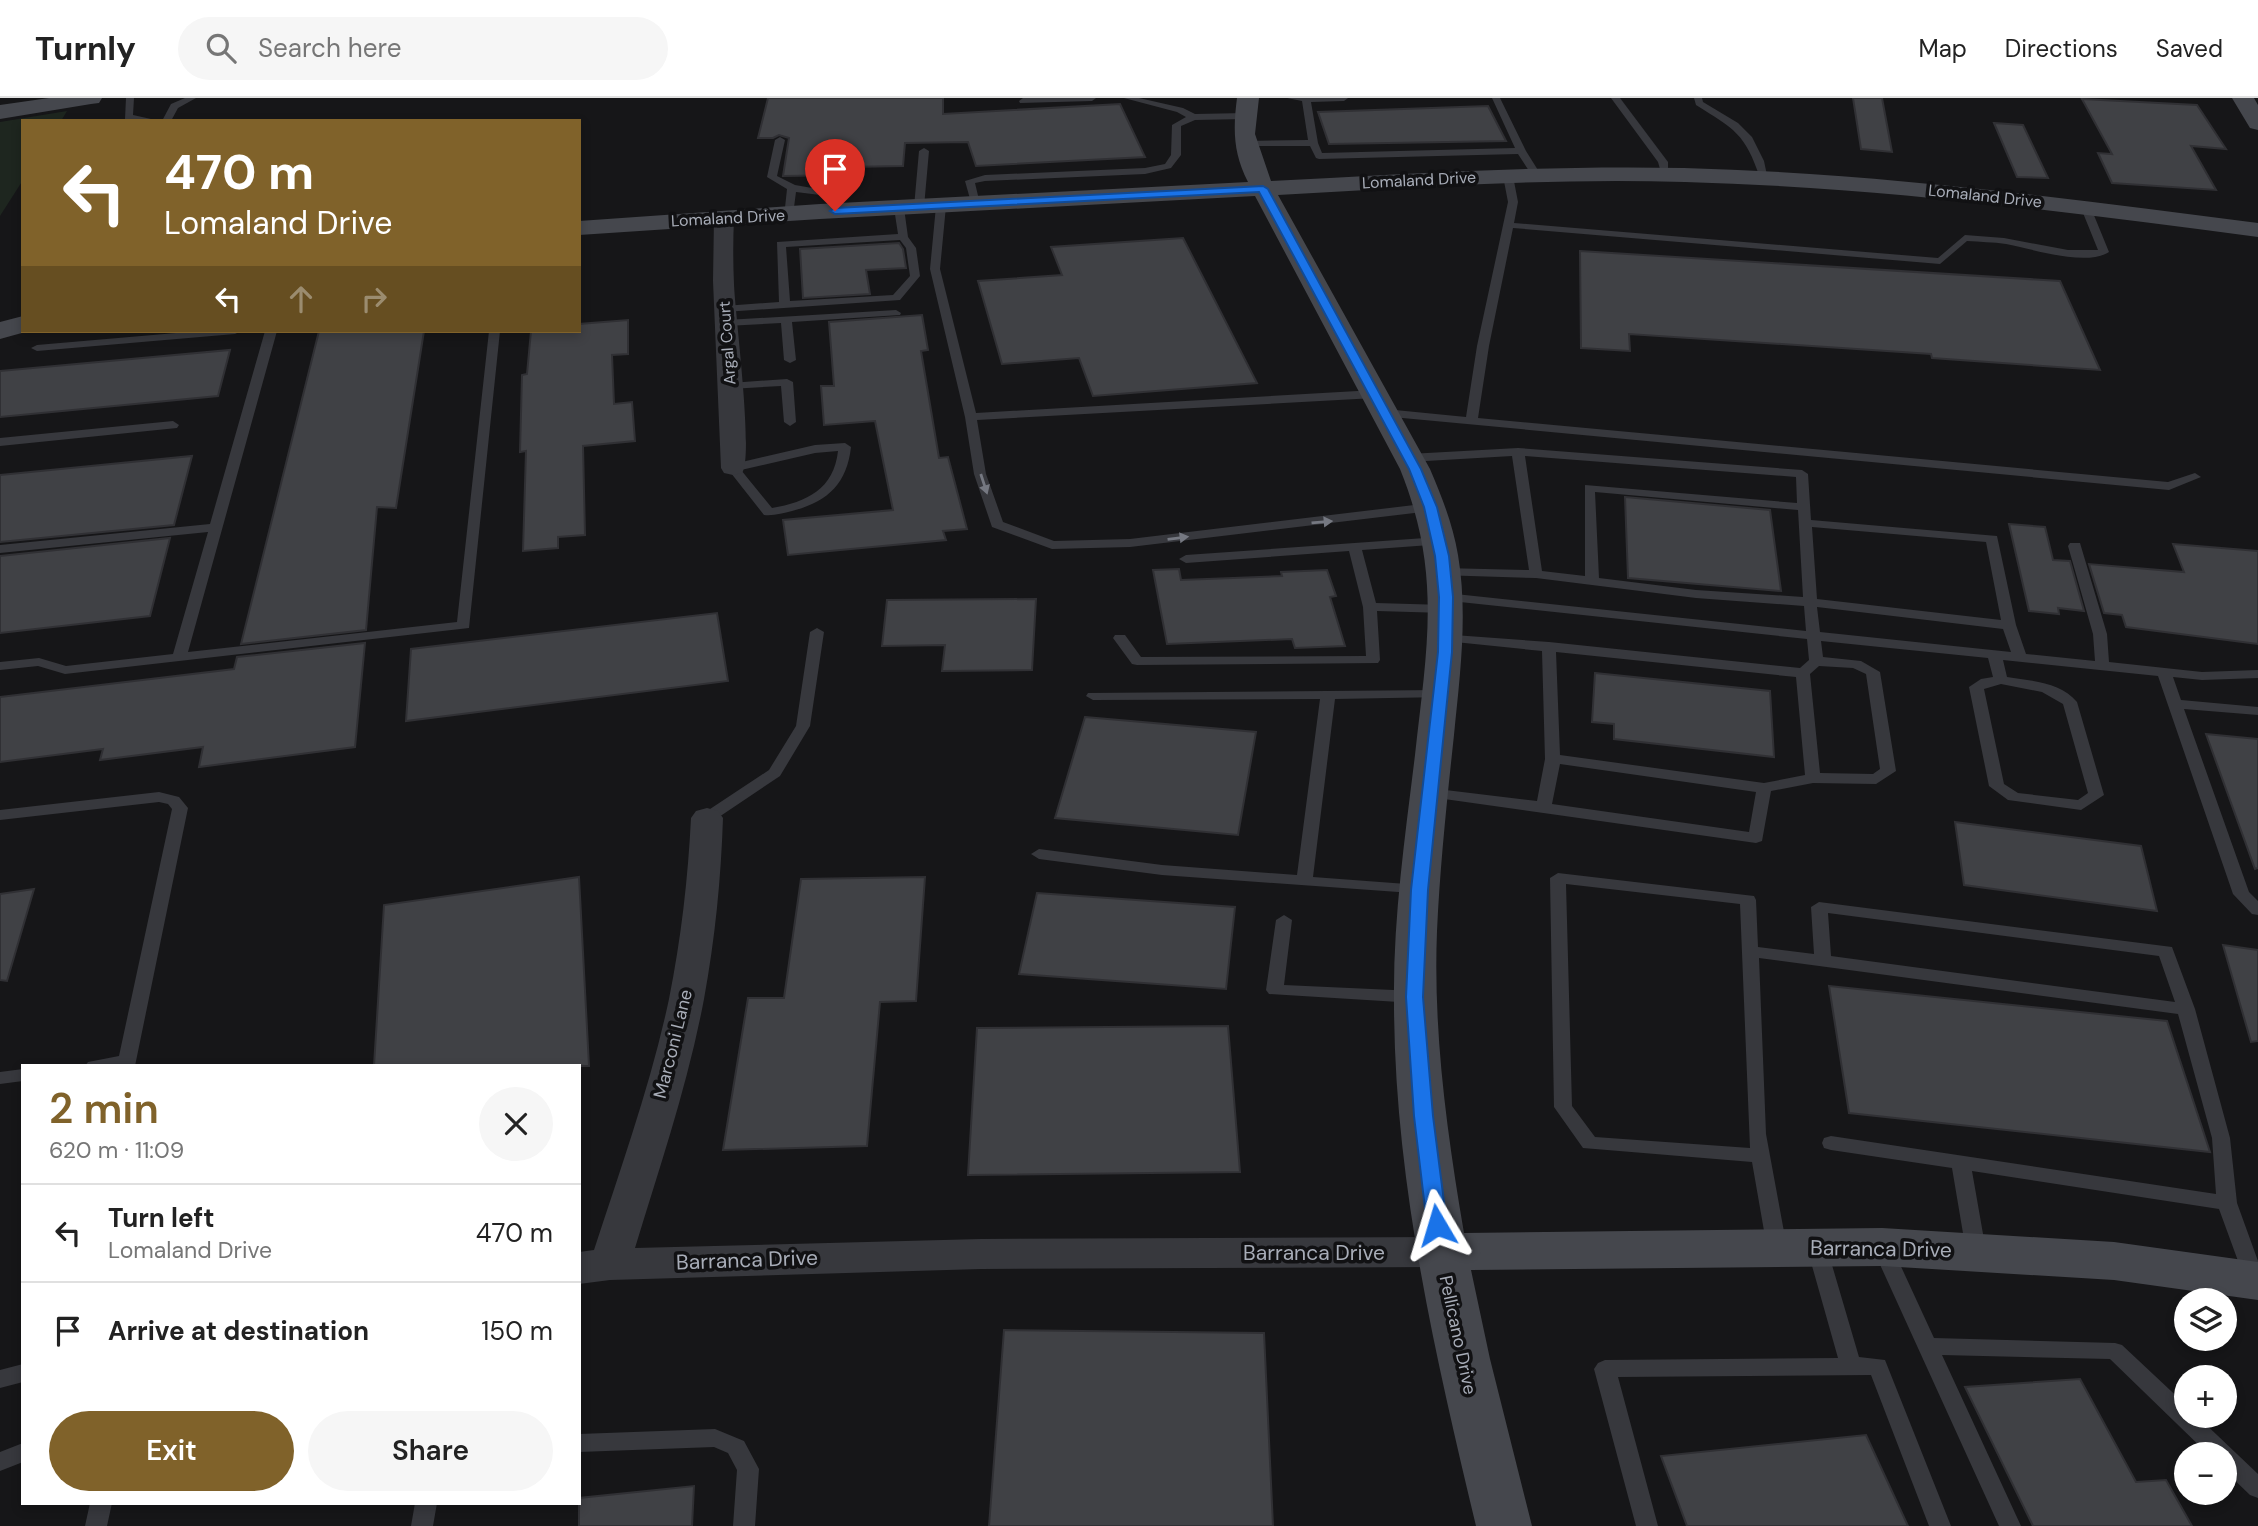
<!DOCTYPE html>
<html lang="en">
<head>
<meta charset="utf-8">
<style>
	body { margin:0; font-family:"DM Sans",sans-serif; background:#f6f6f6; color:#222; height:100vh; display:flex; flex-direction:column; font-size:26px; white-space:nowrap }
	* { box-sizing:border-box; margin:0 }
	p { font-size:23px; color:#767676 }
	.icon { flex:none; width:38px; height:38px; fill:none; stroke:currentColor; stroke-width:2; stroke-linecap:round; stroke-linejoin:round }
	.map { position:relative; flex:1; overflow:hidden }
	.panel { position:absolute; left:21px; top:966px; width:560px; height:441px; display:flex; flex-direction:column; background:#fff; border-radius:0px; box-shadow:0 4px 10px #0003 }
	.panel>* { flex:none }
	.guide { position:absolute; left:21px; top:21px; width:560px; height:214px; border-radius:0px; box-shadow:0 4px 10px #0003; background:#80622a; color:#fff; overflow:hidden }
	.fabs { position:absolute; left:2174px; top:1190px; display:grid; gap:14px }
	.fabs a { display:grid; place-items:center; width:63px; height:63px; border-radius:50%; background:#fff; box-shadow:0 4px 10px #0003; font-size:35px }
	.pin { position:absolute; display:grid; place-items:center; width:60px; height:60px; color:#fff; margin:-72px -30px; border-radius:50% 50% 50% 0; rotate:-45deg; box-shadow:0 0 7px #0007 }
	.pin .icon { rotate:45deg }
	.me { position:absolute; width:77px; margin:-38px; rotate:353deg; stroke-linejoin:round; filter:drop-shadow(0 0 5px #0008) }
	.turn { display:flex; align-items:center; gap:24px; height:147px; padding:0 28px; font-size:32px }
	.turn .icon { width:91px; height:91px; stroke-width:2.5 }
	.turn b { display:block; font-size:49px; line-height:60px }
	.lanes { display:flex; align-items:center; height:66px; padding:0 28px; background:#0003; justify-content:center; gap:35px; direction:ltr }
	.lanes .off { opacity:.35 }
	.round { display:grid; place-items:center; flex:none; width:74px; height:74px; border-radius:37px; background:#f6f6f6 }
	.summary { display:flex; align-items:center; justify-content:space-between; height:119px; padding:0 28px }
	h1 { font-size:42px; font-weight:600; line-height:52px; color:#80622a }
	.primary-button { display:flex; gap:14px; margin-top:auto; padding:14px 28px }
	.primary-button a { flex:1; height:80px; border-radius:42px; background:#80622a; color:#fff; font-size:28px; font-weight:600; line-height:80px; text-align:center }
	.primary-button a+a { background:#f6f6f6; color:#222 }
	ul { padding:0; list-style:none }
	li { display:flex; align-items:center; gap:21px; height:98px; padding:0 28px; border-top:2px solid #e0e0e0 }
	li div { flex:1 }
	li b { display:block; font-size:26px }
	li em { font-style:normal }
	header { display:flex; align-items:center; gap:42px; box-sizing:border-box; height:98px; padding:0 35px; background:#fff; border-bottom:2px solid #e0e0e0 }
	header strong { font-size:33px }
	nav { display:flex; gap:38px; margin-inline-start:auto; font-size:24px }
	.search { width:490px; height:63px; background:#f6f6f6; display:flex; align-items:center; gap:18px; box-sizing:border-box; padding:0 24px; border-radius:38px; color:#767676; font-size:26px }
	.map>svg:first-child { display:block }
</style>
</head>
<body>
<header>
<strong>Turnly</strong>
<div class="search"><svg class="icon" aria-label="search" viewBox="0 0 24 24"><circle cx="10" cy="10" r="6"/><path d="M15 15l6 6"/></svg>Search here</div>
<nav><a>Map</a><a>Directions</a><a>Saved</a></nav>
</header>
<div class="map">
<svg width="2258" height="1428" viewBox="0 0 2258 1428">
	<rect width="100%" height="100%" fill="#161618"/>
	<path fill="#1e261f" d="M67 13 61 23H23V82L0 118V24Z"/>
	<path fill="#404145" stroke="#303034" stroke-width="2" d="M768 0H943V16L1120 6 1145 59 976 68 968 44 905 45 903 68 847 69 846 77 783 78 789 40 779 37 773 40H758Z
		M1853 0H1882L1892 54 1861 51Z
		M2082 1 2197 7 2226 51 2191 48 2216 92 2112 85 2098 55 2112 56Z
		M1488 8 1506 43 1329 46 1318 14Z
		M1994 25 2023 27 2048 80 2017 79Z
		M1183 140 1257 285 1093 298 1079 260 1002 266 978 183 1062 177 1051 149Z
		M899 145 903 151 906 170 866 172 870 196 803 200 800 151Z
		M1580 153 2060 183 2100 272 1932 260 1931 256 1629 236 1630 253 1581 250Z
		M922 217 928 252 921 253 939 360 948 359 967 431 943 433 946 442 788 457 783 422 893 412 875 323 824 327 821 288H834L829 224Z
		M628 222V256L612 257 614 306 632 304 635 343 583 348 585 437 558 439V450L523 453 526 353 520 354 522 277 527 276 531 233H579V226Z
		M319 233H424L396 410 377 409 366 532 241 546Z
		M230 252 218 298 0 319V273Z
		M192 358 174 427 0 444V377Z
		M1625 399 1770 412 1781 493 1628 480Z
		M2009 426 2045 429 2053 462 2070 463 2084 513 2058 510 2059 516 2029 513Z
		M170 440 150 518 0 535V458Z
		M2173 446 2258 453V546L2126 529 2122 517 2104 515 2089 466 2184 474Z
		M1179 471 1181 482 1282 478 1281 474 1327 472 1336 498 1330 499 1345 548 1295 550 1292 541 1167 546 1153 472Z
		M1036 501 1032 572 942 573 945 547 882 548 887 502Z
		M717 515 728 583 406 623 411 551Z
		M365 545 355 649 199 669 203 649 100 662 103 651 0 664V599L234 571 237 559Z
		M1595 575 1770 593 1774 659 1614 641V626L1592 624Z
		M1085 619 1256 634 1238 737 1055 720Z
		M2206 636 2258 641V770L2255 771Z
		M1955 724 2141 748 2157 813 1964 787Z
		M579 779 589 968H374L384 807Z
		M925 779 916 903 880 904 867 1048 723 1052 748 900H784L801 781Z
		M34 791 7 883 0 882V796Z
		M1037 795 1235 809 1226 891 1019 876Z
		M2223 847 2258 852V943L2251 944Z
		M1829 888 2167 923 2210 1054 1849 1015Z
		M1228 928 1240 1074 968 1077 977 930Z
		M1004 1232 1264 1235 1273 1428H989Z
		M2080 1281 2136 1384 2166 1382 2192 1428H2033L1965 1289Z
		M1866 1337 1908 1428H1687L1661 1358Z
		M694 1388 692 1428H579V1400Z"/>
	<g fill="none" stroke-linecap="round" stroke-linejoin="round">
		<path fill="#37383d" fill-rule="evenodd" d="M126 0H134L133 17 160 23 125 21Z
			M185 0H196L178 10 171 23H162L171 6Z
			M1023 0H1096L1092 3 1020 5 1019 3Z
			M1124 0H1139L1183 10 1195 16 1246 15 1250 18 1246 21 1195 22 1181 28V57L1171 70 1145 76 985 83 975 85 980 106 972 108 965 83 985 77 1145 70 1165 66 1171 57 1172 27 1186 19 1177 14Z
			M1287 0H1348L1344 3 1311 4 1318 45 1322 55 1515 50 1492 0H1500L1526 53 1541 77 1533 79 1518 56 1319 61 1316 60 1310 48H1243V44L1246 43 1308 42 1302 3Z
			M1611 0H1620L1668 64V78H1662L1658 64Z
			M1694 0H1702L1703 4 1738 25 1752 39 1764 63 1768 82 1760 80C1745 35 1734 31 1696 7Z
			M780 39 785 42 777 78 795 87 835 94 839 115 830 113 828 98 796 94 793 117 784 119 787 91 767 79 775 42Z
			M924 50 929 53 924 109 919 112 914 109 919 53Z
			M1508 75 1513 78 1518 104 1514 125 1938 160 1965 137 2004 140 2068 152H2098L2081 110 2086 107 2091 110 2109 154C2086 169 2033 151 2006 146 1993 144 1980 144 1967 143L1940 166 1513 130 1489 248 1478 320 2168 384 2195 375 2201 379 2169 392 1381 318 1379 315 1385 311 1466 319 1477 248 1508 104 1503 78Z
			M941 105 946 108 940 171 976 315 1375 292 1381 296 1375 300 977 322 986 376 1003 424 1054 443 1130 441 1431 405 1437 409 1431 413 1130 449 1052 451 992 429 974 376 965 319 930 171 936 108Z
			M899 107 904 110 908 139 916 150 920 178 900 202 724 214 719 211 724 208 779 204 777 144 898 136 894 110ZM900 142 906 150 910 178 893 197 790 203 786 149Z
			M896 212 901 215 900 217 792 224 796 262 790 265 784 262 781 225 726 228 721 225 726 222Z
			M199 233H241L235 236 37 253 31 250 37 247Z
			M265 233H277L188 554 457 524 489 233H500L469 530 65 576 38 568 0 572V564L39 560 66 568 173 556 208 434 0 455V447L210 426Z
			M787 281 793 284 796 324 790 328 784 324 781 288 730 291 724 288 730 285Z
			M173 323 179 327 177 330 0 348V340Z
			M845 345 851 349C847 386 827 404 792 413 783 415 774 418 764 417L727 370 729 367 815 347ZM838 353C834 391 807 404 772 410L741 372 815 355Z
			M1518 350 1802 372 1808 376 1811 422 1997 438 2016 527 2026 556 2095 563 2093 536 2068 448 2070 445H2080L2107 536 2109 564 2202 574 2258 572V580L2202 582 2173 579 2181 602 2258 609V617L2184 611 2249 794 2258 803V817L2252 816 2233 796 2158 578 2003 562 2007 579C2032 583 2061 584 2077 604L2104 697 2081 712 2008 702 1989 688 1969 589 1981 581 1993 579 1988 560 1821 543 1823 559 1861 563 1880 574 1896 673 1876 686 1813 685 1771 693 1762 743 1756 745 1423 698 1421 695 1429 690 1537 703 1545 661 1542 553 1445 543 1440 542 1438 539 1440 536 1549 544 1800 570 1809 562 1807 541 1441 502 1439 499 1446 495 1806 533 1804 508 1696 500 1536 480 1438 477V471L1443 470 1529 472 1512 358 1409 364 1403 360 1409 356ZM1525 358 1796 379 1797 405 1585 387V478L1542 473ZM1595 394 1798 412 1803 499 1696 492 1599 480ZM1812 429 1986 444 2001 522 1817 501ZM1817 509 2003 531 2011 554 1820 534ZM1556 554 1796 579 1805 677 1764 685 1560 657ZM1819 568 1853 570 1866 576 1880 671 1873 676 1820 675 1810 576ZM2001 586 2042 594 2063 606 2088 695 2078 702 2018 695 2004 686 1984 591ZM1560 666 1756 694 1749 734 1552 706Z
			M1439 439 1446 443 1444 446 1362 452 1376 505 1445 507 1452 511 1445 515 1377 513 1380 562 1378 565 1137 567 1132 566 1113 540 1115 537H1125L1141 559 1366 558 1363 509 1349 453 1186 465 1179 461 1186 457Z
			M817 530 824 534 810 628 780 678 713 723H701L699 720 701 717 769 672 796 628 810 534Z
			M1440 592 1445 593 1447 596 1445 599 1335 601 1313 779 1420 787 1428 792 1426 796 1162 777 1039 761 1031 756 1039 751 1162 767 1297 777 1320 601 1093 602 1086 598 1088 595Z
			M159 694 179 699 188 710 135 968H85L88 964 119 958 172 711 168 706 159 704 0 722V712Z
			M1558 775 1754 798 1756 802 1758 849 1814 856 1811 809 1819 804 2172 849 2195 911 2230 1040 2237 1105 2258 1163V1189L2248 1188 2245 1182 2219 1111 1972 1073 1986 1153 1983 1158 1976 1161 1969 1158 1966 1153 1952 1070 1831 1052 1824 1050 1822 1045 1824 1040 1831 1038 2216 1096 2212 1040 2178 916 1759 860 1766 1036 1787 1150 1784 1155 1777 1158 1770 1155 1767 1150 1752 1064 1583 1050 1554 1009 1550 780ZM1566 786 1740 806 1750 1050 1595 1039 1572 1008ZM1828 815 2159 858 2175 904 1831 858Z
			M1284 817 1292 822 1284 887 1415 893 1421 895 1424 899 1421 903 1415 905 1269 896 1266 892 1276 822Z
			M23 971V983L0 986V974Z
			M1882 1141 1889 1144 1892 1149 1934 1240 2115 1245 2122 1247 2186 1307V1318H2197L2258 1376V1400L2250 1397 2224 1372V1356H2208L2110 1261 1942 1257 2021 1428H1999L1872 1149 1875 1144Z
			M1817 1142 1824 1145 1827 1150 1859 1259 1885 1262 1951 1428H1929L1871 1277 1618 1279 1658 1428H1636L1594 1271 1598 1265 1605 1262 1838 1260 1807 1150 1810 1145Z
			M23 1266V1284L0 1290V1272Z
			M715 1331 744 1343 759 1371 755 1428H733L737 1372 728 1355 714 1349 579 1354V1336Z
			M23 1345V1364L0 1373V1354Z
			M90 1405H112L107 1428H85Z
			M415 1405H437L433 1428H411Z"/>
		<path fill="#37383d" fill-rule="evenodd" d="M724 114 731 116 734 120C733 142 733 164 734 186 735 216 754 358 742 375L733 377 724 375 721 370 713 183 714 120 717 116Z
			M707 710 718 713 723 720C721 781 715 841 704 901 688 986 660 1068 635 1150L981 1141 1441 1139 1455 1143 1461 1154 1455 1165 1441 1169 981 1171 610 1182 579 1186V1154L594 1152C621 1069 651 986 669 901 681 841 688 781 691 720L696 713Z"/>
		<path fill="#45474d" fill-rule="evenodd" d="M49 0H102L99 5 91 6 0 21V7Z
			M1237 0H1259L1255 36 1271 83C1408 76 1546 67 1684 70 1876 75 2067 100 2258 125V139C2068 114 1877 89 1685 84 1549 80 1414 89 1278 97L1430 371C1442 399 1453 427 1458 457 1468 516 1460 577 1454 637 1447 702 1440 768 1437 833 1433 934 1447 1035 1464 1135L1882 1130 2114 1144 2258 1164V1202L2114 1182 1882 1168 1471 1172 1490 1261 1532 1428H1476C1435 1256 1394 1081 1394 903 1393 821 1405 739 1415 657 1427 549 1442 475 1400 371L1255 98 820 121 579 137V123L820 106 1248 84C1233 55 1233 31 1237 0Z
			M2232 0H2254L2258 7V32L2250 30Z
			M23 218V233H29L0 241V224Z"/>
	</g>
	<defs><path id="oneway-solid" d="M-6-.8H1V-3.2L6.5 0L1 3.2V.8H-6Z" transform="scale(1.75)"/></defs>
	<g fill="#757881">
		<use href="#oneway-solid" transform="translate(984 386) rotate(72)"/>
		<use href="#oneway-solid" transform="translate(1322 424) rotate(-5)"/>
		<use href="#oneway-solid" transform="translate(1178 440) rotate(-7)"/>
	</g>
	<path fill="#1a73e8" stroke="#114b97" stroke-width="2" d="M1263 88 1268 91 1421 371 1437 409 1449 458 1453 499 1452 554 1428 792 1423 899 1433 1018 1447 1127 1444 1132 1437 1135 1430 1132 1427 1127 1414 1018 1406 899 1411 792 1438 554 1439 499 1435 458 1424 409 1409 371 1259 94 835 116 830 113 835 110Z"/>
	<g text-anchor="middle" dominant-baseline="central" stroke-width="7" stroke-linejoin="round" paint-order="stroke">
		<g font-size="16" fill="#a8adb8" stroke="#111113">
			<text transform="translate(1419 82) rotate(-3)">Lomaland Drive</text>
			<text transform="translate(1985 98) rotate(6)">Lomaland Drive</text>
			<text transform="translate(728 120) rotate(-3)">Lomaland Drive</text>
			<text transform="translate(727 245) rotate(-94)">Argal Court</text>
		</g>
		<g font-size="18" fill="#a8adb8" stroke="#111113">
			<text transform="translate(673 946) rotate(-76)">Marconi Lane</text>
			<text transform="translate(1458 1237) rotate(78)">Pellicano Drive</text>
		</g>
		<g font-size="21" fill="#a8adb8" stroke="#111113">
			<text transform="translate(1881 1151) rotate(1)">Barranca Drive</text>
			<text x="1314" y="1155">Barranca Drive</text>
			<text transform="translate(747 1162) rotate(-2)">Barranca Drive</text>
		</g>
	</g>
</svg>
<div class="fabs">
<a><svg class="icon" aria-label="layers" viewBox="0 0 24 24"><path d="M12 4l9 5-9 5-9-5zM3 14l9 5 9-5"/></svg></a>
<a>+</a>
<a>−</a>
</div>
<div class="pin" style="left:835px;top:113px;background:#d93025"><svg class="icon" aria-label="arrive" viewBox="0 0 24 24"><path d="M6 21V4h12l-3 4 3 4H6"/></svg></div>
<svg class="me" style="left:1437px;top:1127px" viewBox="-20 -20 40 40"><path d="M0-17L14 15 0 8-14 15z" fill="#1a73e8" stroke="#fff" stroke-width="4"/></svg>
<div class="guide">
<div class="turn"><svg class="icon" aria-label="left" viewBox="0 0 24 24"><path d="M17 20v-9H6M10 6l-5 5 5 5"/></svg><div><b>470 m</b>Lomaland Drive</div></div>
<div class="lanes"><svg class="icon" aria-label="left" viewBox="0 0 24 24"><path d="M17 20v-9H6M10 6l-5 5 5 5"/></svg><svg class="icon off" aria-label="ahead" viewBox="0 0 24 24"><path d="M12 20V5M6 11l6-6 6 6"/></svg><svg class="icon off" aria-label="right" viewBox="0 0 24 24"><path d="M7 20v-9h11M14 6l5 5-5 5"/></svg></div>
</div>
<section class="panel">
<div class="summary"><div><h1>2 min</h1><p>620 m · 11:09</p></div><a class="round"><svg class="icon" aria-label="close" viewBox="0 0 24 24"><path d="M6 6l12 12M18 6L6 18"/></svg></a></div>
<ul>
<li><svg class="icon" aria-label="left" viewBox="0 0 24 24"><path d="M17 20v-9H6M10 6l-5 5 5 5"/></svg><div><b>Turn left</b><p>Lomaland Drive</p></div><em>470 m</em></li>
<li><svg class="icon" aria-label="arrive" viewBox="0 0 24 24"><path d="M6 21V4h12l-3 4 3 4H6"/></svg><div><b>Arrive at destination</b></div><em>150 m</em></li>
</ul>
<div class="primary-button"><a>Exit</a><a>Share</a></div>
</section>
</div>
</body>
</html>
